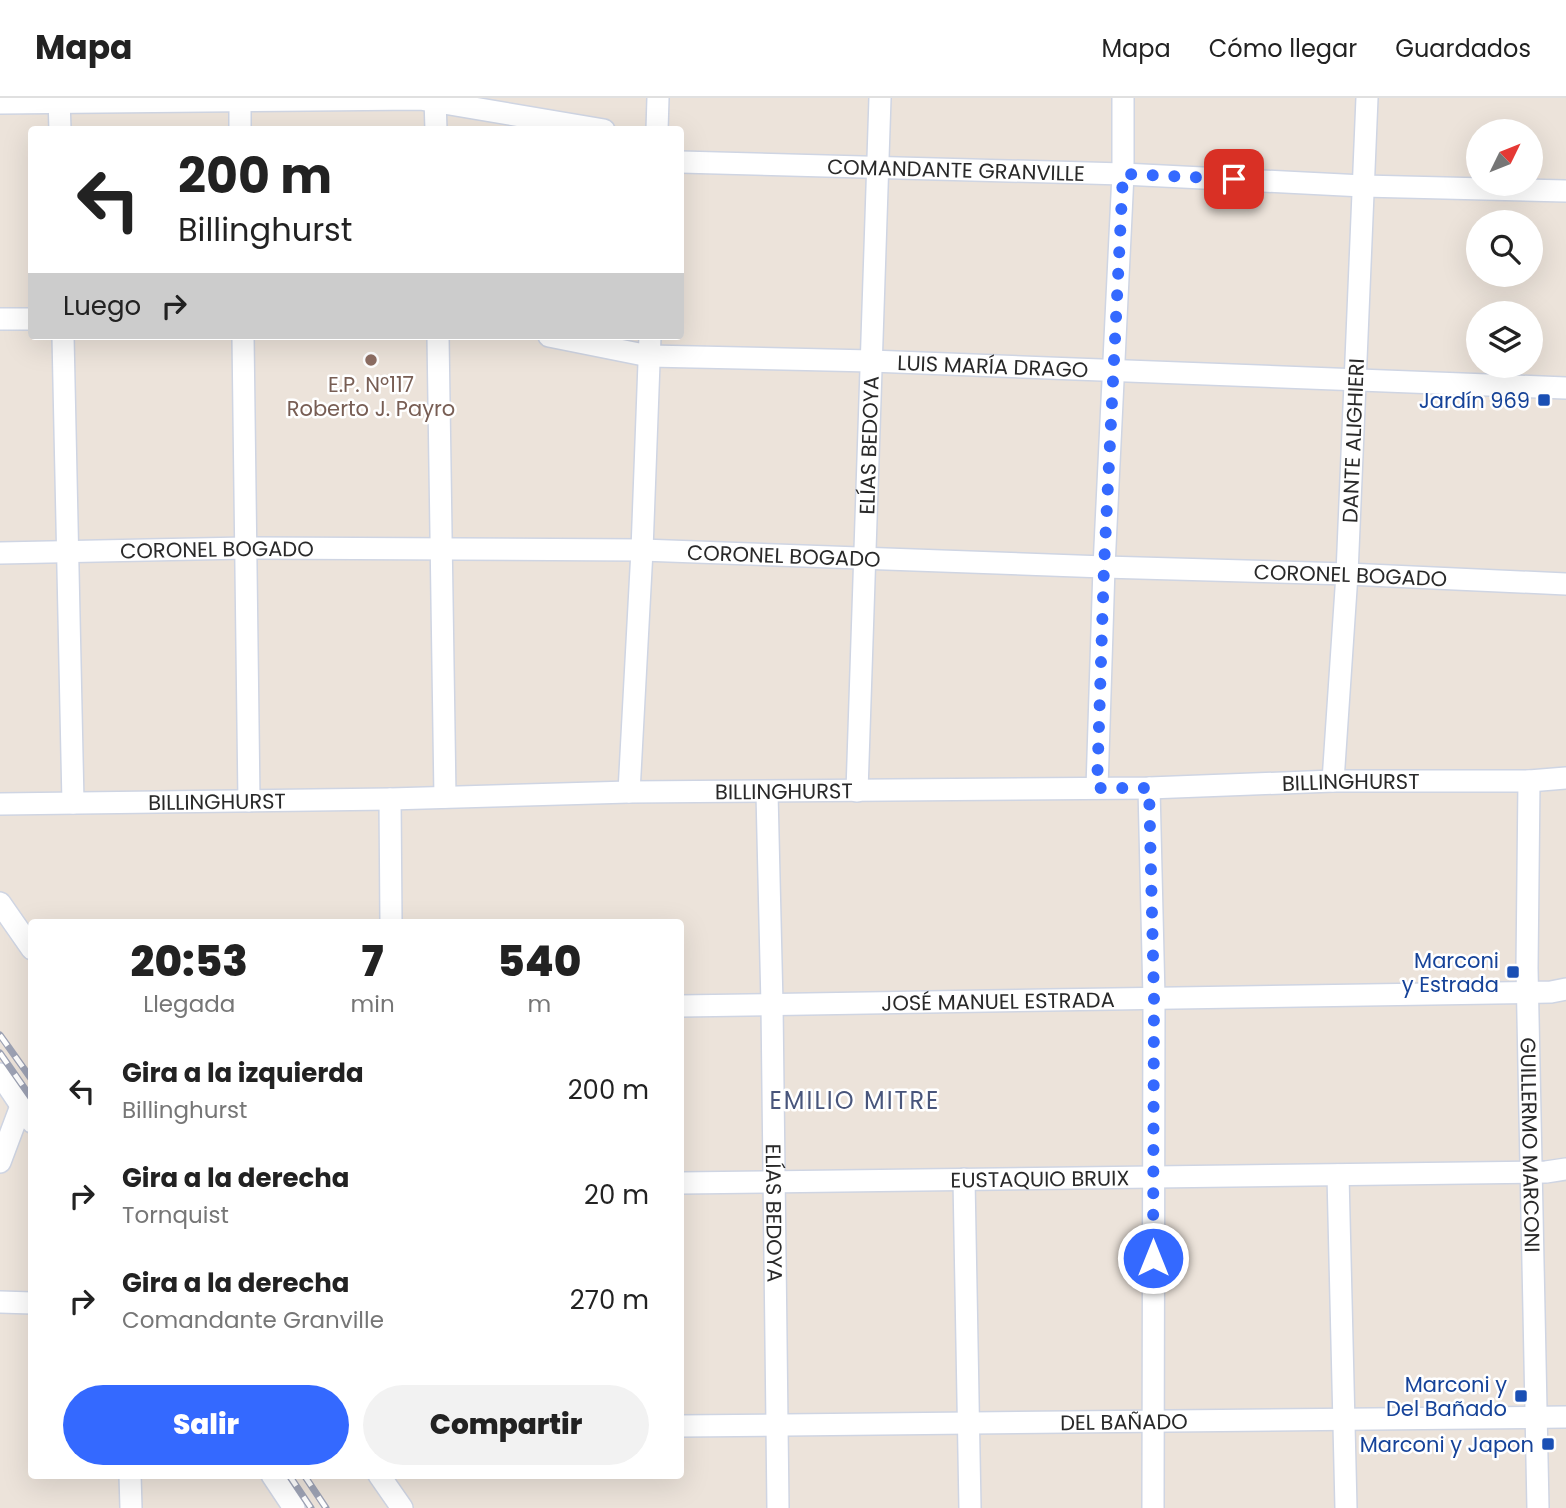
<!DOCTYPE html>
<html lang="es">
<head>
<meta charset="utf-8">
<style>
	body { margin:0; font-family:Poppins,sans-serif; background:#f2f2f2; color:#222; height:100vh; display:flex; flex-direction:column; font-size:26px; white-space:nowrap }
	* { box-sizing:border-box; margin:0 }
	p { font-size:23px; color:#767676 }
	.icon { flex:none; width:38px; height:38px; fill:none; stroke:currentColor; stroke-width:2; stroke-linecap:round; stroke-linejoin:round }
	.map { position:relative; flex:1; overflow:hidden }
	.sheet { position:absolute; left:28px; top:821px; width:656px; height:560px; display:flex; flex-direction:column; background:#fff; border-radius:7px; box-shadow:0 7px 28px #0002 }
	.sheet>* { flex:none }
	.guide { position:absolute; left:28px; top:28px; width:656px; height:214px; border-radius:7px; box-shadow:0 7px 28px #0002; background:#fff; color:#222; overflow:hidden }
	.needle { width:46px; rotate:47deg }
	.buttons { position:absolute; left:1466px; top:21px; display:grid; gap:14px }
	.buttons a { display:grid; place-items:center; width:77px; height:77px; border-radius:50%; background:#fff; box-shadow:0 7px 28px #0002; font-size:35px }
	.pin { position:absolute; display:grid; place-items:center; width:60px; height:60px; color:#fff; margin:-30px; border-radius:14px; box-shadow:0 4px 10px #0006 }
	.me { position:absolute; width:77px; margin:-38px; rotate:0deg; stroke-linejoin:round; filter:drop-shadow(0 0 5px #0008) }
	.turn { display:flex; align-items:center; gap:24px; height:147px; padding:0 35px; font-size:32px }
	.turn .icon { width:91px; height:91px; stroke-width:2.5 }
	.turn b { display:block; font-size:49px; line-height:60px }
	.then { display:flex; align-items:center; height:66px; padding:0 35px; background:#0003; gap:14px; font-size:26px }
	.eta { display:flex; justify-content:space-evenly; align-items:center; height:119px; text-align:center }
	.eta b { font-size:42px; font-weight:800; line-height:49px }
	.button { display:flex; gap:14px; margin-top:auto; padding:14px 35px }
	.button a { flex:1; height:80px; border-radius:42px; background:#3469ff; color:#fff; font-size:28px; font-weight:800; line-height:80px; text-align:center }
	.button a+a { background:#f2f2f2; color:#222 }
	ul { padding:0; list-style:none }
	li { display:flex; align-items:center; gap:21px; height:105px; padding:0 35px }
	li div { flex:1 }
	li b { display:block; font-size:26px }
	li em { font-style:normal }
	header { display:flex; align-items:center; gap:42px; box-sizing:border-box; height:98px; padding:0 35px; background:#fff; border-bottom:2px solid #e0e0e0 }
	header strong { font-size:33px }
	nav { display:flex; gap:38px; margin-inline-start:auto; font-size:24px }
	.map>svg:first-child { display:block }
</style>
</head>
<body>
<header>
<strong>Mapa</strong>
<nav><a>Mapa</a><a>Cómo llegar</a><a>Guardados</a></nav>
</header>
<div class="map">
<svg width="1566" height="1410" viewBox="0 0 1566 1410">
	<rect width="100%" height="100%" fill="#ece3da"/>
	<g fill="none" stroke-linecap="round" stroke-linejoin="round">
		<g stroke="#cfd5e3" stroke-width="24">
			<g id="minor">
				<path d="M59 0 60 32"/>
				<path d="M240 0V32"/>
				<path d="M435 0 436 32"/>
				<path d="M0 5 420 1 604 32"/>
				<path d="M657 32 658 0"/>
				<path id="s1" d="M681 64 1123 76 1363 88 1566 93"/>
				<path d="M0 221H32"/>
				<path d="M63 238 73 705"/>
				<path d="M243 238 249 703"/>
				<path d="M438 238 445 699"/>
				<path id="s2" d="M549 238 649 258 871 263 1566 290"/>
				<path id="s3" d="M0 455 245 450 642 452 1104 469 1347 476 1566 486"/>
				<path id="s4" d="M1333 683 1347 476 1367 0"/>
				<path id="s5" d="M1529 683 1527 870 1538 1410"/>
				<path d="M1097 690 1104 469 1123 76V0"/>
				<path d="M1149 690 1154 900 1153 1410"/>
				<path id="s6" d="M857 693 880 0"/>
				<path d="M629 694 642 452 650 238"/>
				<path id="s7" d="M767 695 772 907 778 1410"/>
				<path d="M390 701 391 824"/>
				<path id="s8" d="M0 706 390 701 629 694 1149 690 1333 683H1529L1566 680"/>
				<path d="M0 805 32 851"/>
				<path id="s9" d="M681 908 1551 894 1566 891"/>
				<path d="M0 976 32 1024"/>
				<path d="M0 1064 21 1008"/>
				<path d="M1338 1077 1346 1410"/>
				<path d="M964 1081 970 1410"/>
				<path id="s10" d="M681 1085 1546 1074 1566 1071"/>
				<path d="M0 1204 32 1205"/>
				<path id="s11" d="M681 1328 1566 1319"/>
				<path d="M130 1377 131 1410"/>
				<path d="M272 1377 294 1410"/>
				<path d="M379 1377 402 1410"/>
			</g>
		</g>
		<use href="#minor" stroke="#fff" stroke-width="21"/>
		<g stroke="#9da2b4" stroke-width="7">
			<path id="rail" d="M0 937 32 982
				M0 955 32 1001
				M289 1377 311 1410
				M304 1377 326 1410"/>
		</g>
		<use href="#rail" stroke="#fff" stroke-width="4.5" stroke-dasharray="13" stroke-linecap="butt"/>
	</g>
	<g fill="none" stroke-linecap="round" stroke-linejoin="round">
		<path stroke="#3469ff" stroke-width="12" stroke-dasharray="0 21.6" d="M1153 1160 1154 900 1149 690H1097L1104 469 1123 76 1234 81"/>
	</g>
	<circle fill="#8d6e63" stroke="#fff" stroke-width="2.5" cx="371" cy="262" r="7"/>
	<g fill="#1a4fb4" stroke="#fff" stroke-width="2.5">
		<rect x="1537" y="295" width="14" height="14" rx="3.5"/>
		<rect x="1506" y="867" width="14" height="14" rx="3.5"/>
		<rect x="1514" y="1291" width="14" height="14" rx="3.5"/>
		<rect x="1541" y="1339" width="14" height="14" rx="3.5"/>
	</g>
	<g text-anchor="middle" dominant-baseline="central" stroke-width="5" stroke-linejoin="round" paint-order="stroke">
		<g font-size="21" fill="#292929" stroke="#fff">
			<text stroke="none"><textPath href="#s1" startOffset="275">COMANDANTE GRANVILLE</textPath></text>
			<text stroke="none"><textPath href="#s2" startOffset="446">LUIS MARÍA DRAGO</textPath></text>
			<text stroke="none"><textPath href="#s4" startOffset="341">DANTE ALIGHIERI</textPath></text>
			<text stroke="none"><textPath href="#s6" startOffset="346">ELÍAS BEDOYA</textPath></text>
			<text stroke="none"><textPath href="#s3" startOffset="217">CORONEL BOGADO</textPath></text>
			<text stroke="none"><textPath href="#s3" startOffset="784">CORONEL BOGADO</textPath></text>
			<text stroke="none"><textPath href="#s3" startOffset="1351">CORONEL BOGADO</textPath></text>
			<text stroke="none"><textPath href="#s8" startOffset="1351">BILLINGHURST</textPath></text>
			<text stroke="none"><textPath href="#s8" startOffset="784">BILLINGHURST</textPath></text>
			<text stroke="none"><textPath href="#s8" startOffset="217">BILLINGHURST</textPath></text>
			<text stroke="none"><textPath href="#s9" startOffset="317">JOSÉ MANUEL ESTRADA</textPath></text>
			<text stroke="none"><textPath href="#s5" startOffset="364">GUILLERMO MARCONI</textPath></text>
			<text stroke="none"><textPath href="#s10" startOffset="359">EUSTAQUIO BRUIX</textPath></text>
			<text stroke="none"><textPath href="#s7" startOffset="420">ELÍAS BEDOYA</textPath></text>
			<text stroke="none"><textPath href="#s11" startOffset="443">DEL BAÑADO</textPath></text>
		</g>
		<g font-size="21" fill="#785e54" stroke="#fff">
			<text x="371" y="286">E.P. Nº117<tspan x="371" dy="24">Roberto J. Payro</tspan></text>
		</g>
		<g font-size="21" fill="#164399" stroke="#fff" text-anchor="end">
			<text x="1530" y="302">Jardín 969</text>
			<text x="1499" y="862">Marconi<tspan x="1499" dy="24">y Estrada</tspan></text>
			<text x="1507" y="1286">Marconi y<tspan x="1507" dy="24">Del Bañado</tspan></text>
			<text x="1534" y="1346">Marconi y Japon</text>
		</g>
		<g font-size="24" letter-spacing="2" fill="#48557b" stroke="#fff">
			<text x="855" y="1002">EMILIO MITRE</text>
		</g>
	</g>
</svg>
<div class="buttons">
<a><svg class="needle" viewBox="-14 -14 28 28"><path d="M0-13l5 13h-10z" fill="#e53935"/><path d="M0 13l5-13h-10z" fill="#767676"/></svg></a>
<a><svg class="icon" aria-label="search" viewBox="0 0 24 24"><circle cx="10" cy="10" r="6"/><path d="M15 15l6 6"/></svg></a>
<a><svg class="icon" aria-label="layers" viewBox="0 0 24 24"><path d="M12 4l9 5-9 5-9-5zM3 14l9 5 9-5"/></svg></a>
</div>
<div class="pin" style="left:1234px;top:81px;background:#d93025"><svg class="icon" aria-label="arrive" viewBox="0 0 24 24"><path d="M6 21V4h12l-3 4 3 4H6"/></svg></div>
<svg class="me" style="left:1153px;top:1160px" viewBox="-20 -20 40 40"><circle r="17" fill="#3469ff" stroke="#fff" stroke-width="3"/><path d="M0-11L8 9 0 5-8 9z" fill="#fff"/></svg>
<div class="guide">
<div class="turn"><svg class="icon" aria-label="left" viewBox="0 0 24 24"><path d="M17 20v-9H6M10 6l-5 5 5 5"/></svg><div><b>200 m</b>Billinghurst</div></div>
<div class="then">Luego<svg class="icon" aria-label="right" viewBox="0 0 24 24"><path d="M7 20v-9h11M14 6l5 5-5 5"/></svg></div>
</div>
<section class="sheet">
<div class="eta">
<div><b>20:53</b><p>Llegada</p></div>
<div><b>7</b><p>min</p></div>
<div><b>540</b><p>m</p></div>
</div>
<ul>
<li><svg class="icon" aria-label="left" viewBox="0 0 24 24"><path d="M17 20v-9H6M10 6l-5 5 5 5"/></svg><div><b>Gira a la izquierda</b><p>Billinghurst</p></div><em>200 m</em></li>
<li><svg class="icon" aria-label="right" viewBox="0 0 24 24"><path d="M7 20v-9h11M14 6l5 5-5 5"/></svg><div><b>Gira a la derecha</b><p>Tornquist</p></div><em>20 m</em></li>
<li><svg class="icon" aria-label="right" viewBox="0 0 24 24"><path d="M7 20v-9h11M14 6l5 5-5 5"/></svg><div><b>Gira a la derecha</b><p>Comandante Granville</p></div><em>270 m</em></li>
</ul>
<div class="button"><a>Salir</a><a>Compartir</a></div>
</section>
</div>
</body>
</html>
